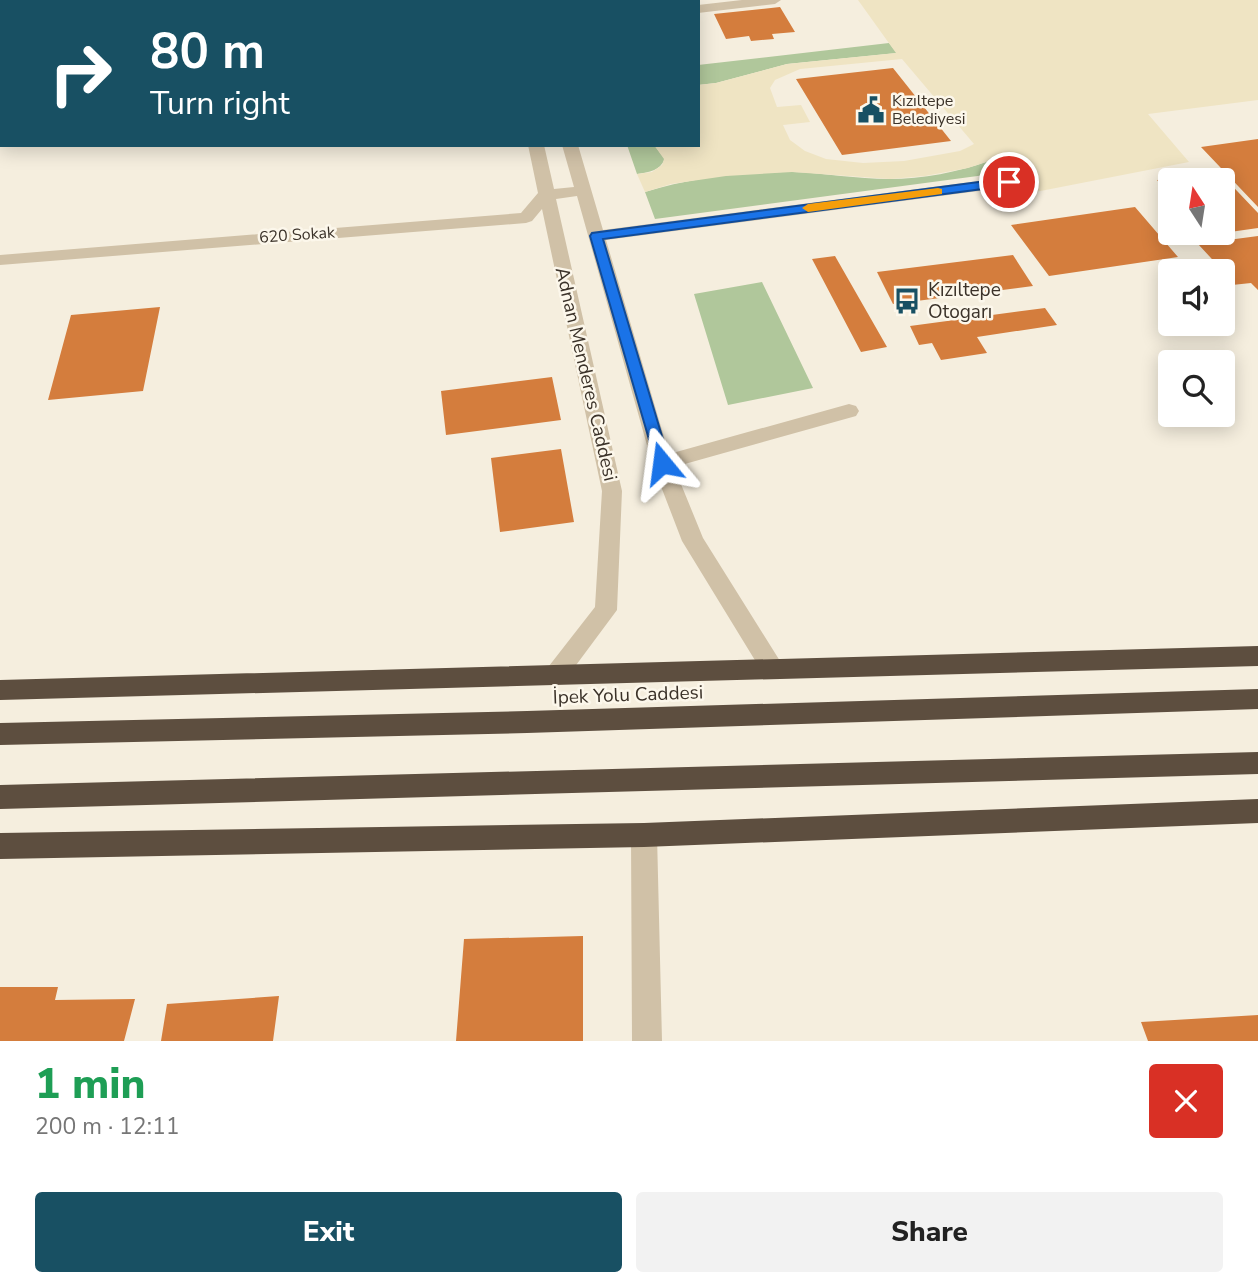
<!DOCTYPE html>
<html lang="en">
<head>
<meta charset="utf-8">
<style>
	body { margin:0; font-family:"Nunito Sans",sans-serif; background:#f2f2f2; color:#222; height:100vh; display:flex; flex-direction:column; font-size:26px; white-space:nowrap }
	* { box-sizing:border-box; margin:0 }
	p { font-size:23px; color:#767676 }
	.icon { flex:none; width:38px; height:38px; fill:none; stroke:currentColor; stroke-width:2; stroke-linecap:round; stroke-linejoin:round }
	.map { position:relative; height:1041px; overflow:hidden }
	.side { display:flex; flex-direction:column; background:#fff; flex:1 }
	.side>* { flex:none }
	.top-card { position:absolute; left:0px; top:0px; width:700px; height:147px; box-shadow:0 4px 18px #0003; background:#185063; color:#fff; overflow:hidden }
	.needle { width:46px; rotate:348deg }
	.controls { position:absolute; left:1158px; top:168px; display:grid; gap:14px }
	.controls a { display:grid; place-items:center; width:77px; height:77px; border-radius:7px; background:#fff; box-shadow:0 4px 18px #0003; font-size:35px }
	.pin { position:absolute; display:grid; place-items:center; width:60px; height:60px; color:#fff; margin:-30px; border:4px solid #fff; border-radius:50%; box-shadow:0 2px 7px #0007 }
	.me { position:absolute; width:77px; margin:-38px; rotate:344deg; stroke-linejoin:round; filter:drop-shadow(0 0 5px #0008) }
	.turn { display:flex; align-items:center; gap:24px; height:147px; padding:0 35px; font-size:32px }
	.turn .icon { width:91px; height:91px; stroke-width:2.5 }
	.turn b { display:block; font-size:49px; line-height:60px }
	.round { display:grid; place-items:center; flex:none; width:74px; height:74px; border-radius:7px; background:#f2f2f2 }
	.summary { display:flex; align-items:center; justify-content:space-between; height:119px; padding:0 35px }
	h1 { font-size:42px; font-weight:800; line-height:52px; color:#1e9e55 }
	.action { display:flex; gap:14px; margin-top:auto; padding:14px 35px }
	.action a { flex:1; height:80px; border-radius:7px; background:#185063; color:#fff; font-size:28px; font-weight:800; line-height:80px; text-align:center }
	.action a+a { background:#f2f2f2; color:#222 }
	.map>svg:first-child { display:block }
</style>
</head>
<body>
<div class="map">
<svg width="1258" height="1041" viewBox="0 0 1258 1041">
	<rect width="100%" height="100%" fill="#f5eede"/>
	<path fill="#b0c79b" d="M889 43 897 53 787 64 716 83 698 85V65Z
		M627 145H654L665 159C659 171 650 172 637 174Z
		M989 161 1000 173 655 219 645 192C691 178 745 171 793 172 825 173 857 179 889 179 923 179 958 172 989 161Z
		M762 282 813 388 728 405 694 294Z"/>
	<path fill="#efe4c3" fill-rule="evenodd" d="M858 0H1258V100L1148 114 1189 162 1020 195 989 161 968 168 925 176 890 179 792 172 726 176 671 184 645 192 637 174 652 172 662 165 664 159 654 145H698V85L716 83 787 64 896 53ZM902 59 974 144 960 151 904 161 863 163 826 159 805 151 790 140 783 125 810 122 801 105 777 107 770 88 775 80 800 69Z"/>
	<path fill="#d47d3d" d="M780 7 795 32 772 34 774 39 751 41 749 36 726 39 714 14Z
		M893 68 951 141 842 155 796 79Z
		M1258 139V207L1201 147Z
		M1219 172 1258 213V228L1223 233V180H1171Z
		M1171 179V196L1157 180Z
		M1135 207 1178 257 1049 276 1011 225Z
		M1258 236V290L1251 283 1232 285 1223 271 1198 244Z
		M1013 255 1033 286 893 304 877 272Z
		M835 256 887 347 861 352 812 259Z
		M160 307 143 391 48 400 71 315Z
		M1045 308 1057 325 977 337 987 353 941 360 932 343 919 345 910 326Z
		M552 377 561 420 446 435 441 391Z
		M561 449 574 522 500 532 491 458Z
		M583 936V1041H456L464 939Z
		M0 987H58L55 1000 135 999 124 1041H0Z
		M279 996 273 1041H161L167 1004Z
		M1258 1015V1041H1148L1141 1022Z"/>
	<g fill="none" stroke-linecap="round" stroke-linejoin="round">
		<path fill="#d0c1a7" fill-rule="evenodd" d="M462 0H492L461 2Z
			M500 0H512L513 2H499Z
			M523 0H535L536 2H522Z
			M742 0H781L775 4 698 13V5Z
			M0 42H2V50H0Z
			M0 111H2V119H0Z
			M528 145H544L554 189 574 187 562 145H578L603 230 1009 177 1017 182 1009 187 606 240 669 454 849 404 856 406 859 411 856 416 674 467 703 538 780 661 784 668 780 675 772 678 764 675 682 541 652 463 577 196 556 199 622 491 617 610 565 680 557 683 549 680 545 673 549 666 595 607 602 491 542 209 532 221 526 223 0 265V255L521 213 538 193Z
			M644 823 653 826 657 835 662 1041H632L631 835 635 826Z"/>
		<path fill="#5d4e3f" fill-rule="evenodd" d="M1258 646V666L0 700V680Z
			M1258 689V709L527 733 0 745V723L527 711Z
			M1258 752V774L0 809V785Z
			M1258 799V823L644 847 0 859V833L644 823Z"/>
	</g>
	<path fill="#1a73e8" stroke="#114b97" stroke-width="2" d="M1009 178 1015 182 1013 185 603 239 670 463 668 467H657L590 236 592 233Z"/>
	<path fill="#f59e0b" d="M938 188 942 189V194L808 212 802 208 808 204Z"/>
	<defs>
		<g id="civic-bare" transform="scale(2.1)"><path d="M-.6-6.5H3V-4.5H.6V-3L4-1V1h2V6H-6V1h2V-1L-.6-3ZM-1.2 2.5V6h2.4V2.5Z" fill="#185063" stroke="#fcf7eb" stroke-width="2.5" paint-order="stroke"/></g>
		<g id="bus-bare" transform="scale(2.1)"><path d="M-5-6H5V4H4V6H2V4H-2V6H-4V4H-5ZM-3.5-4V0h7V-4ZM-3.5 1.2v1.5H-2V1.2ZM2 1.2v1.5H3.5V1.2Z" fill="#185063" stroke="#fcf7eb" stroke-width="2.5" paint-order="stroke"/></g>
	</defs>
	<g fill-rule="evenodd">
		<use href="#civic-bare" x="871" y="110"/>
		<use href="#bus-bare" x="907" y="301"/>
	</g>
	<g text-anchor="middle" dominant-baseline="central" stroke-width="5" stroke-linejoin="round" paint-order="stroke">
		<g font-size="16" fill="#3b3229" stroke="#fcf7eb" text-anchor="start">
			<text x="892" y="101">Kızıltepe<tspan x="892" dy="18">Belediyesi</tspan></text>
		</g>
		<g font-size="16" fill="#3b3229" stroke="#fcf7eb">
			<text transform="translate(297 235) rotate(-4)">620 Sokak</text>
		</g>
		<g font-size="19" fill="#3b3229" stroke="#fcf7eb" text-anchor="start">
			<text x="928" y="290">Kızıltepe<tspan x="928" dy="22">Otogarı</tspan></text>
		</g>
		<g font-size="19" fill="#3b3229" stroke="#fcf7eb">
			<text transform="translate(586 374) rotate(77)">Adnan Menderes Caddesi</text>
			<text transform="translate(628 695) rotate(-2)">İpek Yolu Caddesi</text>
		</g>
	</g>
</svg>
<div class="controls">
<a><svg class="needle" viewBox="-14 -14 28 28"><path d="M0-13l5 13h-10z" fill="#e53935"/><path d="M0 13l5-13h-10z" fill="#767676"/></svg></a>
<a><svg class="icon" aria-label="sound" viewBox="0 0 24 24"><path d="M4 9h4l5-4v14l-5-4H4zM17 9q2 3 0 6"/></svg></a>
<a><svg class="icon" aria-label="search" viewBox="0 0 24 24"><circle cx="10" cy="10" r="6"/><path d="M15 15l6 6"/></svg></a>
</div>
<div class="pin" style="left:1009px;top:182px;background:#d93025"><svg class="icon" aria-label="arrive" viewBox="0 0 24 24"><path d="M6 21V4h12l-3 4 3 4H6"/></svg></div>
<svg class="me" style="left:662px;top:463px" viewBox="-20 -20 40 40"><path d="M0-17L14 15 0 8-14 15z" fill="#1a73e8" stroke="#fff" stroke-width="4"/></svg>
<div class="top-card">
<div class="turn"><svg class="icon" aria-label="right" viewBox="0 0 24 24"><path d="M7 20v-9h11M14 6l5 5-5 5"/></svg><div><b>80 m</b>Turn right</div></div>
</div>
</div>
<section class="side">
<div class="summary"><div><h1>1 min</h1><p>200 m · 12:11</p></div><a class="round" style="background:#d93025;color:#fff"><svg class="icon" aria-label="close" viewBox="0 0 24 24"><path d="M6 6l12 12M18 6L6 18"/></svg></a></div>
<div class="action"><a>Exit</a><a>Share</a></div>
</section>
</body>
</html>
